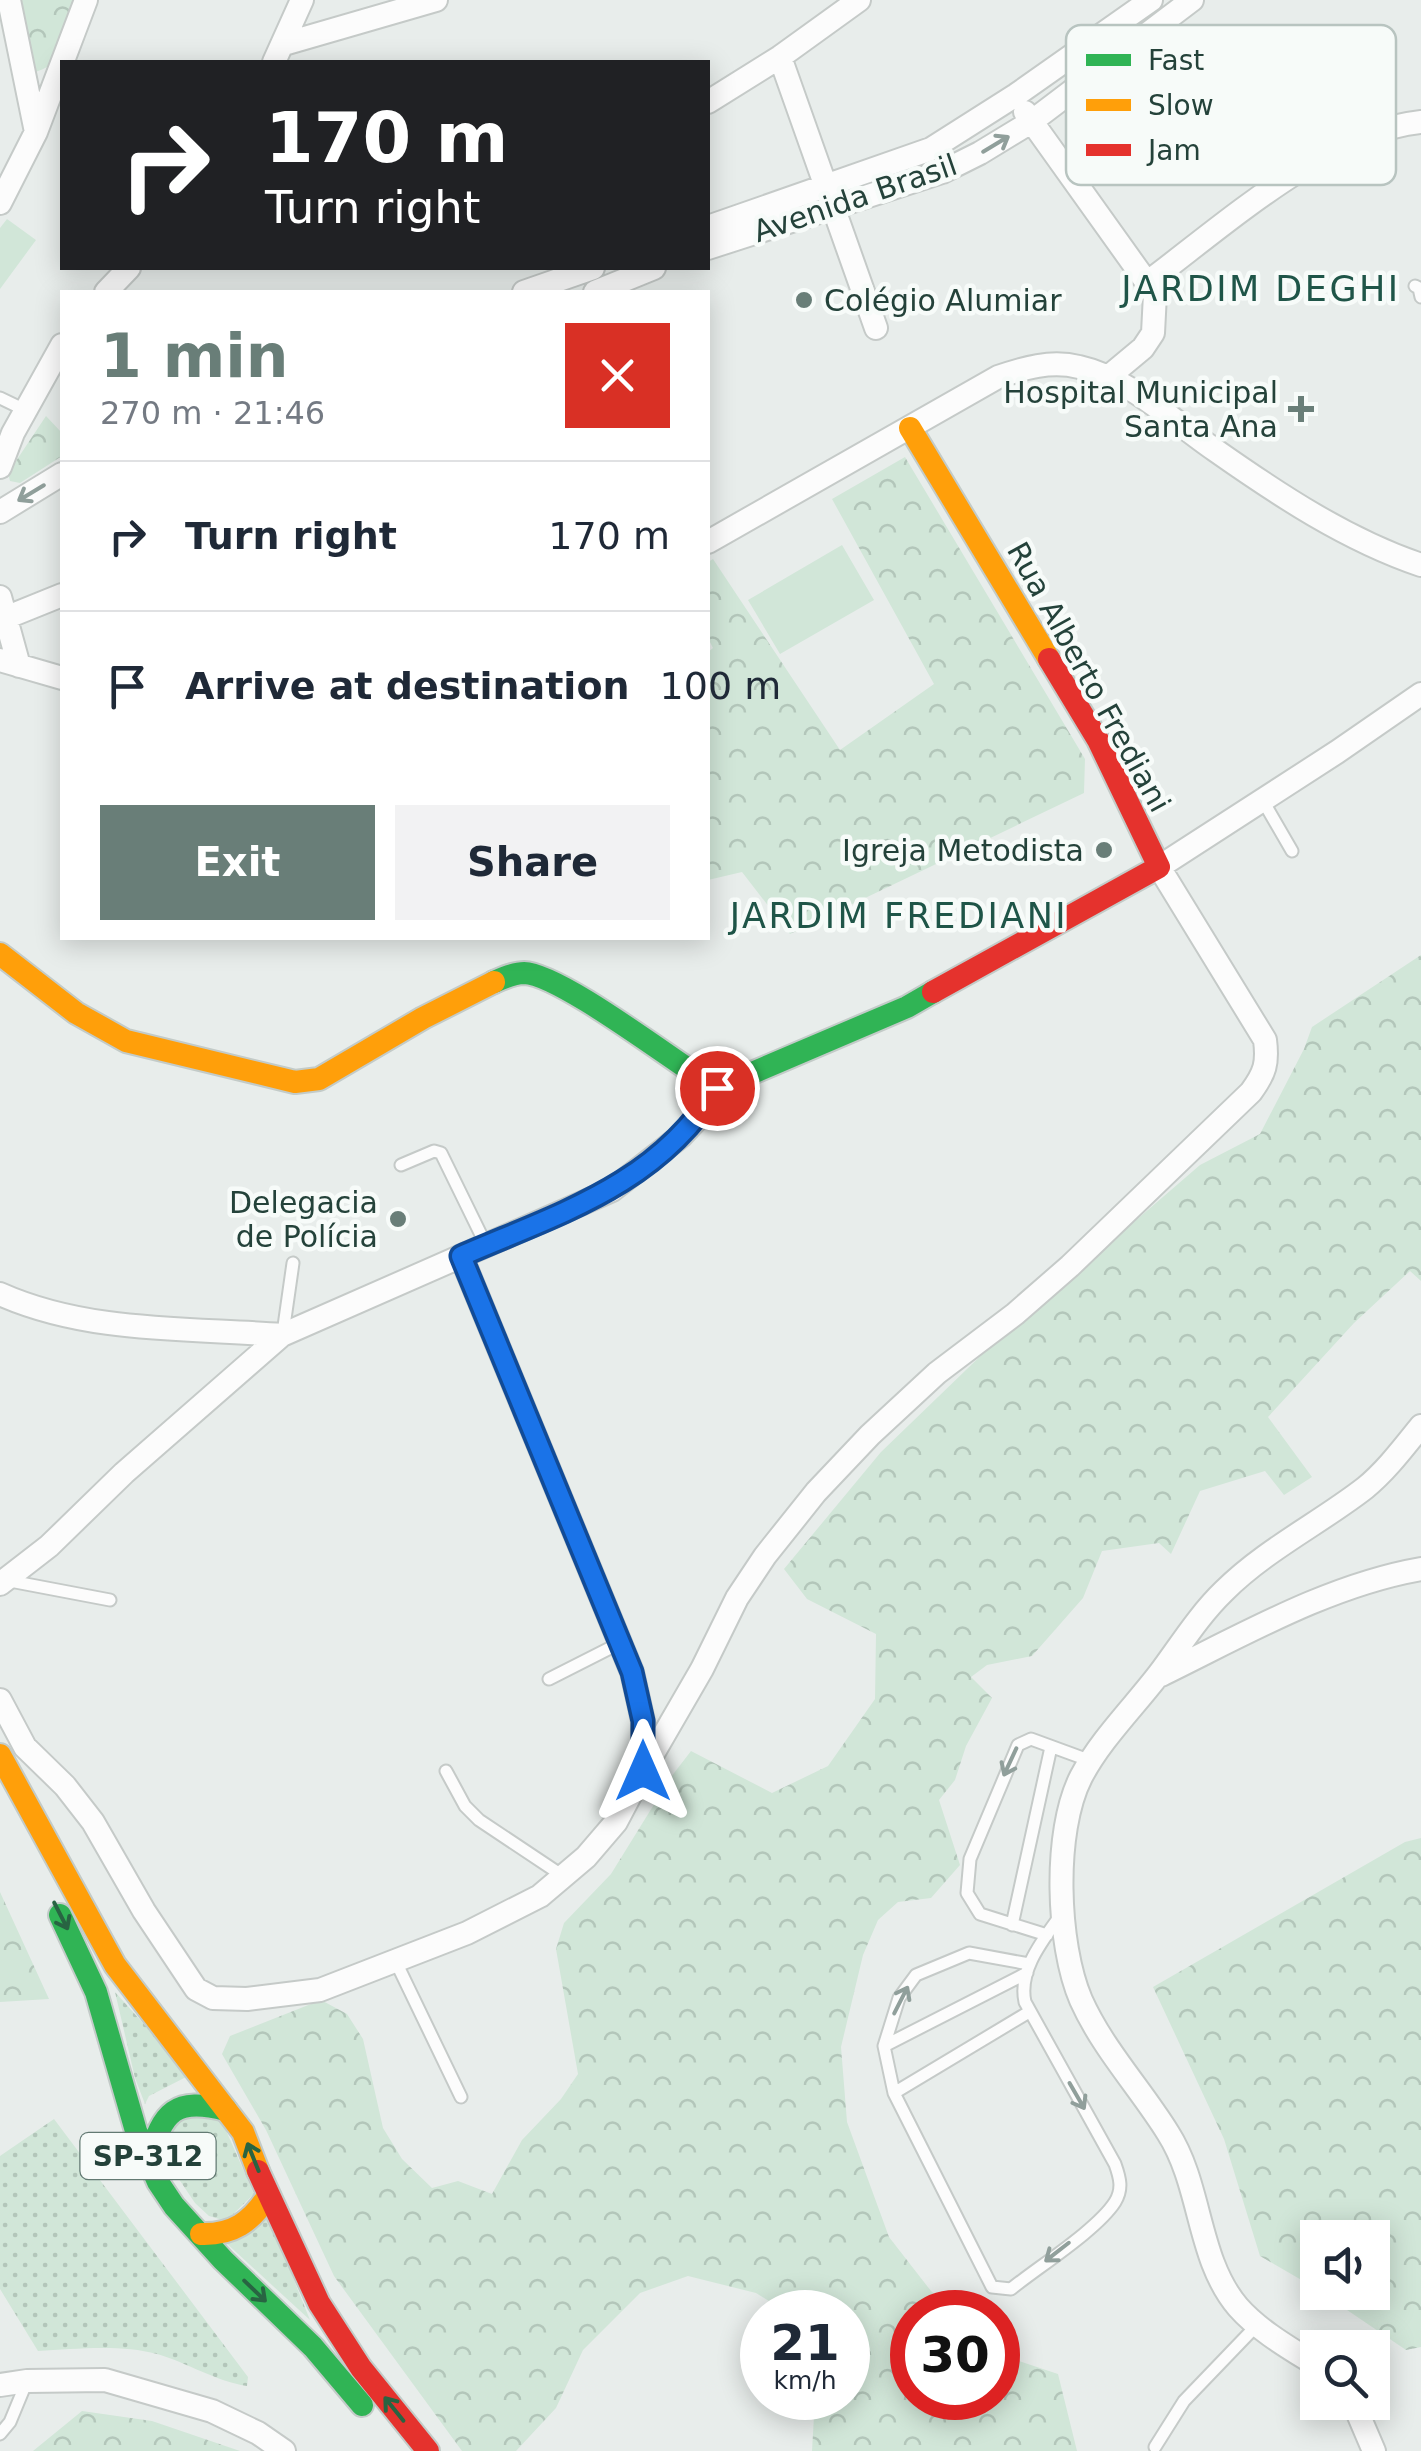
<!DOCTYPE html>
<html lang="en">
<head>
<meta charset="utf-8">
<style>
	body { margin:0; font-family:"DejaVu Sans",sans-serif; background:#f2f2f3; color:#1f2937; height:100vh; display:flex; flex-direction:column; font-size:38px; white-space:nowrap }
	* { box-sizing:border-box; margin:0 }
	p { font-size:32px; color:#747a83 }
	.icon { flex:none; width:55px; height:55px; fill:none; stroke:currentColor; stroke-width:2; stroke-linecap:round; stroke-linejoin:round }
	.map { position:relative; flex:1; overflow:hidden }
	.sheet { position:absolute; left:60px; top:290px; width:650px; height:650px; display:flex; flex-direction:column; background:#fff; border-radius:0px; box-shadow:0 5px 25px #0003 }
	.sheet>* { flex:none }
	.hud { position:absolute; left:60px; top:60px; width:650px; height:210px; border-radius:0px; box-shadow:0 5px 25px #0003; background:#202124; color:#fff; overflow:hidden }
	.controls { position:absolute; left:1300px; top:2220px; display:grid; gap:20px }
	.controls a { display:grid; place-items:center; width:90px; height:90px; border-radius:0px; background:#fff; box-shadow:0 5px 25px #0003; font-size:50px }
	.speed { position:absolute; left:740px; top:2290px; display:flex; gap:20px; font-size:50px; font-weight:700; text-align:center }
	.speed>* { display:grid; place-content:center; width:130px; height:130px; border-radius:50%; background:#fff; box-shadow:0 5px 25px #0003; line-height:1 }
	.speed small { font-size:25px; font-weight:400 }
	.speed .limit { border:15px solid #d22; background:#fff; color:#111 }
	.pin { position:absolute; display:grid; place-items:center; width:85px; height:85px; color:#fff; margin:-42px; border:5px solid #fff; border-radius:50%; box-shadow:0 2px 10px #0007 }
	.me { position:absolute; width:110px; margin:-55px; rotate:0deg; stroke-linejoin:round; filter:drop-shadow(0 0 8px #0008) }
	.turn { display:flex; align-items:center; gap:35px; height:210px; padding:0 40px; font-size:45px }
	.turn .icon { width:130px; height:130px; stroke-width:2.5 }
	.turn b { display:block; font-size:70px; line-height:85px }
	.round { display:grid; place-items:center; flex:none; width:105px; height:105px; border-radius:0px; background:#f2f2f3 }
	.summary { display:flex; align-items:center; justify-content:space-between; height:170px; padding:0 40px }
	h1 { font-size:60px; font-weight:600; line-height:75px; color:#697e78 }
	.action { display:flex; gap:20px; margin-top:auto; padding:20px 40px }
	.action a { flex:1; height:115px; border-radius:0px; background:#697e78; color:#fff; font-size:40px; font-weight:600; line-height:115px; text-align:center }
	.action a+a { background:#f2f2f3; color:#1f2937 }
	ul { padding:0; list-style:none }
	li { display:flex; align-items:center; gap:30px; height:150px; padding:0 40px; border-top:2px solid #e0e1e3 }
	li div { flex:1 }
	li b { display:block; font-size:38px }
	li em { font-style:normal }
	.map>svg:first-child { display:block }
</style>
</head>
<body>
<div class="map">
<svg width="1421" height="2451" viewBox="0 0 1421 2451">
	<defs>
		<pattern id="grass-dots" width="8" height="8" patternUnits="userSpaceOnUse" patternTransform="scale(2.5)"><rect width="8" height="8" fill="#d1e6d8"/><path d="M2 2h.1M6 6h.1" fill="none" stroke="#b3c6ba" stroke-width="1.8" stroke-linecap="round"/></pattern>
		<pattern id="forest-crowns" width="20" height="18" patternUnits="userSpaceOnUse" patternTransform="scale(2.5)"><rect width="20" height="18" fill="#d1e6d8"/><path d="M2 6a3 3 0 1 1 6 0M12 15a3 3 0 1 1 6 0" fill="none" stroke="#b3c6ba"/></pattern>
	</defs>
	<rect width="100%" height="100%" fill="#e8edeb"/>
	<path fill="url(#grass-dots)" d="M115 1992 190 2075 149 2096 145 2104 135 2078Z
		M171 2117 221 2119 254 2194 226 2221 209 2216 195 2203 168 2163 162 2141Z
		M54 2119 248 2377 247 2386C215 2381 188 2363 157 2354 121 2344 75 2349 38 2351L0 2289V2156Z
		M267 2213 310 2320 224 2241Z"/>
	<path fill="url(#forest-crowns)" d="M20 0H79C70 25 64 70 32 72Z
		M46 416 62 433V456L20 483 10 481 8 473Z
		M905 457 1085 759 1084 793 790 934 742 872 708 880V652L713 648 708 638V562L713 559 840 750 934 684 832 499Z
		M1421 955V1281L1410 1271 1354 1323 1268 1417 1312 1477 1284 1495 1265 1471 1200 1491 1171 1554 1159 1543 1102 1551 1083 1598 1032 1656 987 1665 971 1677 992 1698 966 1746 955 1780 939 1800 960 1865 931 1898 898 1902 878 1920 863 1955 841 2047 847 2122 889 2237 931 2291 954 2312H912V2398H998V2354L1058 2374 1077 2451H812L815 2398H848V2312H787L756 2293 688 2276 640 2293 583 2350 556 2408 516 2451H462L334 2276 266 2130 222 2054 230 2036 321 2000 347 2014 363 2039 383 2128 402 2159 432 2188 458 2181 492 2194 522 2140 561 2099 578 2074 556 1949 564 1923 611 1874 671 1777 691 1751 772 1793 828 1766 875 1699 876 1634 807 1599 784 1569 881 1452 996 1341 1200 1165 1260 1134 1304 1049 1312 1027Z
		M1421 1838V2347L1406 2350 1322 2293 1372 2292V2238H1318L1317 2289 1260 2256 1224 2139 1153 1987 1405 1842Z
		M0 1892 49 1999 0 2002Z
		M82 2411 152 2421 240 2451H33Z"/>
	<path fill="#d1e6d8" d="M7 219 36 240 0 289V228Z
		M842 545 874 600 780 654 748 600Z"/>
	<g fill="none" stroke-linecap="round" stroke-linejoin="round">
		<g stroke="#c5cac8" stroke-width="15">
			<path id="lane" d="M1415 286 1419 288 1421 297
				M0 398 25 410
				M1263 801 1292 851
				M401 1165 434 1151 441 1153 486 1245
				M283 1333 293 1263
				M10 1581 110 1600
				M549 1679 620 1643
				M446 1771 465 1806 479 1820 563 1876
				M1012 1925 1051 1747
				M1047 1935 980 1914 967 1893 970 1859 1018 1745 1031 1739 1091 1761
				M395 1960 461 2097
				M1029 1964 969 1953 916 1975 899 1998 884 2046 894 2093 992 2287 1011 2289C1038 2267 1097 2230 1115 2202 1123 2189 1120 2178 1115 2164L1025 2002C1018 1970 1043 1940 1060 1916
				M884 2046 1027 1973
				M894 2093 1029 2012
				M0 2434 10 2422 27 2381
				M1155 2447 1184 2401 1258 2324"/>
		</g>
		<g stroke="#c5cac8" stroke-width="26">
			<path id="street" d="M9 0 36 132
				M284 44 436 0
				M780 57 876 328
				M274 62 302 0
				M708 102 780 57 859 0
				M1025 112 1155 294 1153 333 1143 348 1107 378
				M0 203 36 132 86 0
				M708 227 931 149 1016 95 1151 0
				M708 248 942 172 980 153 1031 122 1192 0
				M1148 282C1222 227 1328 131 1421 122
				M106 292 129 268
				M524 292 593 268
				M595 292 654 268
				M0 467 13 433 62 345
				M0 512 62 474
				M708 542 998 377C1024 368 1051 360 1079 367 1129 378 1174 422 1215 450 1279 495 1347 540 1421 565
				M0 597 19 666
				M0 620 62 595
				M0 660 62 678
				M0 1294C87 1333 188 1328 282 1335
				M0 1584 49 1546 124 1473 282 1335 612 1190 681 1136 699 1117 717 1088
				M1161 1675C1243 1635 1329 1585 1421 1569
				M0 1700 25 1747 65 1786 93 1822 144 1911 196 1989 213 1998 247 1999 320 1990 467 1933 540 1896 586 1857 616 1822 643 1771V1721L632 1672 461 1256
				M643 1771 702 1669 737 1598 765 1556 816 1492 870 1435 937 1373 1015 1314 1070 1266 1251 1092C1265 1073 1268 1063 1265 1040L1159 867 1337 752 1421 694
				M1318 2366C1291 2349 1259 2331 1238 2307 1197 2259 1202 2186 1168 2133 1140 2088 1103 2049 1081 2000 1057 1944 1053 1832 1081 1777 1101 1739 1133 1708 1159 1674 1180 1646 1199 1615 1224 1591 1265 1550 1320 1523 1365 1488 1386 1471 1404 1447 1421 1426
				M0 2385 27 2381 105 2380 212 2411 258 2433 284 2451
				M1353 2402 1374 2451"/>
		</g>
		<g stroke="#c3cbc8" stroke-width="26">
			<path id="fast" d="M494 982C503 978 514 973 524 973 561 974 678 1065 717 1088L907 1007 933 992
				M60 1915 96 1992 136 2131 158 2182 174 2206 223 2260 313 2347 362 2405
				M149 2159C163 2111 175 2097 226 2110"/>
		</g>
		<g stroke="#c3cbc8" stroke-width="26">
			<path id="slow" d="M910 428 1049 659
				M0 954 76 1013 126 1041 295 1082 319 1079 423 1018 494 982
				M0 1755 115 1965 243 2132 258 2171
				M201 2234C233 2235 251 2222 268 2196"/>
		</g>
		<g stroke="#c3cbc8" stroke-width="26">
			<path id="jam" d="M933 992 1159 867 1098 740 1049 659
				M258 2171 319 2303 361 2368 428 2451"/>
		</g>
		<use href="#lane" stroke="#fcfcfc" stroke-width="11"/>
		<use href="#street" stroke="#fcfcfc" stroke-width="22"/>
		<use href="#fast" stroke="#30b455" stroke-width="22"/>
		<use href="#slow" stroke="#ff9f0a" stroke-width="22"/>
		<use href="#jam" stroke="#e5322d" stroke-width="22"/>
	</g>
	<defs><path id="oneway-shaft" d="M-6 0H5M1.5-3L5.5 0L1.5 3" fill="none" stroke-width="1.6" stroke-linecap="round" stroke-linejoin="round" transform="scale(2.5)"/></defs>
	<g stroke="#909f9b">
		<use href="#oneway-shaft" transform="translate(996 144) rotate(-31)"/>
		<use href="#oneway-shaft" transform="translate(31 493) rotate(149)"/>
		<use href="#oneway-shaft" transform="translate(1010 1762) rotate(115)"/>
		<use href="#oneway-shaft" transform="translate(901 2000) rotate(-63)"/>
		<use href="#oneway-shaft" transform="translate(1077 2096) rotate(60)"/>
		<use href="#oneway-shaft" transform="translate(1057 2252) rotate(142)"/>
	</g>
	<g stroke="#286442">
		<use href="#oneway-shaft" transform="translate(61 1916) rotate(63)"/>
		<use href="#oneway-shaft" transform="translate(253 2157) rotate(-112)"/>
		<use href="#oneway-shaft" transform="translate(255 2291) rotate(44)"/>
		<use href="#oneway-shaft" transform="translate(394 2409) rotate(-129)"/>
	</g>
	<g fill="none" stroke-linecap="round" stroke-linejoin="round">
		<g stroke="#114b97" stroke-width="25">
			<path id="route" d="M643 1771V1721L632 1672 461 1256C560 1213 657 1185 717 1088"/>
		</g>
		<use href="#route" stroke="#1a73e8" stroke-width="18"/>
	</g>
	<g fill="#697e78" stroke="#f7fbf9" stroke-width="4">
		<circle cx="804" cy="300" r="10"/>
		<path d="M1296 394h10v10h10v10h-10v10h-10v-10h-10v-10h10z"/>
		<circle cx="1104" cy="850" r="10"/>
		<circle cx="398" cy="1219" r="10"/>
	</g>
	<g text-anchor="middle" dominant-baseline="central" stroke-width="9" stroke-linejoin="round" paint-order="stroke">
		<rect fill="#f7fbf9" stroke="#637a73" stroke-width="2.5" x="80.5" y="2133" width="135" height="46" rx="8"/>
		<g font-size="28" font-weight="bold" fill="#24423a">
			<text x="148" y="2156">SP-312</text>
		</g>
		<g font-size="30" fill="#24423a" stroke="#f7fbf9">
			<text transform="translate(855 198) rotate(-19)">Avenida Brasil</text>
			<text transform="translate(1089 677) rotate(61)">Rua Alberto Frediani</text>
		</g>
		<g font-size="30" fill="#24423a" stroke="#f7fbf9" text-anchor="end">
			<text x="824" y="300" text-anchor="start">Colégio Alumiar</text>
			<text x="1278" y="392">Hospital Municipal<tspan x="1278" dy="34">Santa Ana</tspan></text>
			<text x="1084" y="850">Igreja Metodista</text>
			<text x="378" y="1202">Delegacia<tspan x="378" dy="34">de Polícia</tspan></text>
		</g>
		<g font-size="35" letter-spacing="2.5" fill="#1f5548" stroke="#f7fbf9">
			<text x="1261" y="289">JARDIM DEGHI</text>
			<text x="899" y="916">JARDIM FREDIANI</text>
		</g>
	</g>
	<rect x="1066" y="25" width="330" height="160" rx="15" fill="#f7fbf9" stroke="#b8c4c0" stroke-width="2.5"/>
	<rect x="1086" y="54" width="45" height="12" fill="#30b455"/>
	<rect x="1086" y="99" width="45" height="12" fill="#ff9f0a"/>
	<rect x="1086" y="144" width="45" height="12" fill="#e5322d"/>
	<g font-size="28" fill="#24423a">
		<text x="1148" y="70">Fast</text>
		<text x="1148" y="115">Slow</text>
		<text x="1148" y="160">Jam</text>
	</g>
</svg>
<div class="controls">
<a><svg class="icon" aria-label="sound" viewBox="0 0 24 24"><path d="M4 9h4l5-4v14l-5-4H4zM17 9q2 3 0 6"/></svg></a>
<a><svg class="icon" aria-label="search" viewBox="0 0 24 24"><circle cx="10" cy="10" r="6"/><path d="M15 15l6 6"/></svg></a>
</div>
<div class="speed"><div>21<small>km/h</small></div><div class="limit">30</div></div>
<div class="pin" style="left:717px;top:1088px;background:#d93025"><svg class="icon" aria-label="arrive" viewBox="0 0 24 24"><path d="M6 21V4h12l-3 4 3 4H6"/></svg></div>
<svg class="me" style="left:643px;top:1771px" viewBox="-20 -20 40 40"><path d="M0-17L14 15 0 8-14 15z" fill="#1a73e8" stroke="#fff" stroke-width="4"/></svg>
<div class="hud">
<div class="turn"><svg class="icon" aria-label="right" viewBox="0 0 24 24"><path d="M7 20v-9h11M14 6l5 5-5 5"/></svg><div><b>170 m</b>Turn right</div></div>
</div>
<section class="sheet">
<div class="summary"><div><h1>1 min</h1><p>270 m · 21:46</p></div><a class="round" style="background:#d93025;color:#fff"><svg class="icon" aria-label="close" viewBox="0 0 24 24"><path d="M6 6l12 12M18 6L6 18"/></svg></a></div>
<ul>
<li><svg class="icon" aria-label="right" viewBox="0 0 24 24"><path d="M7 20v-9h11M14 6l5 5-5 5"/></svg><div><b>Turn right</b></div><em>170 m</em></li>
<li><svg class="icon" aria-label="arrive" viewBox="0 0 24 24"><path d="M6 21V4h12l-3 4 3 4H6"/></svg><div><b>Arrive at destination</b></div><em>100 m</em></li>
</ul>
<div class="action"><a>Exit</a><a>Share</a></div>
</section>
</div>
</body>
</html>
